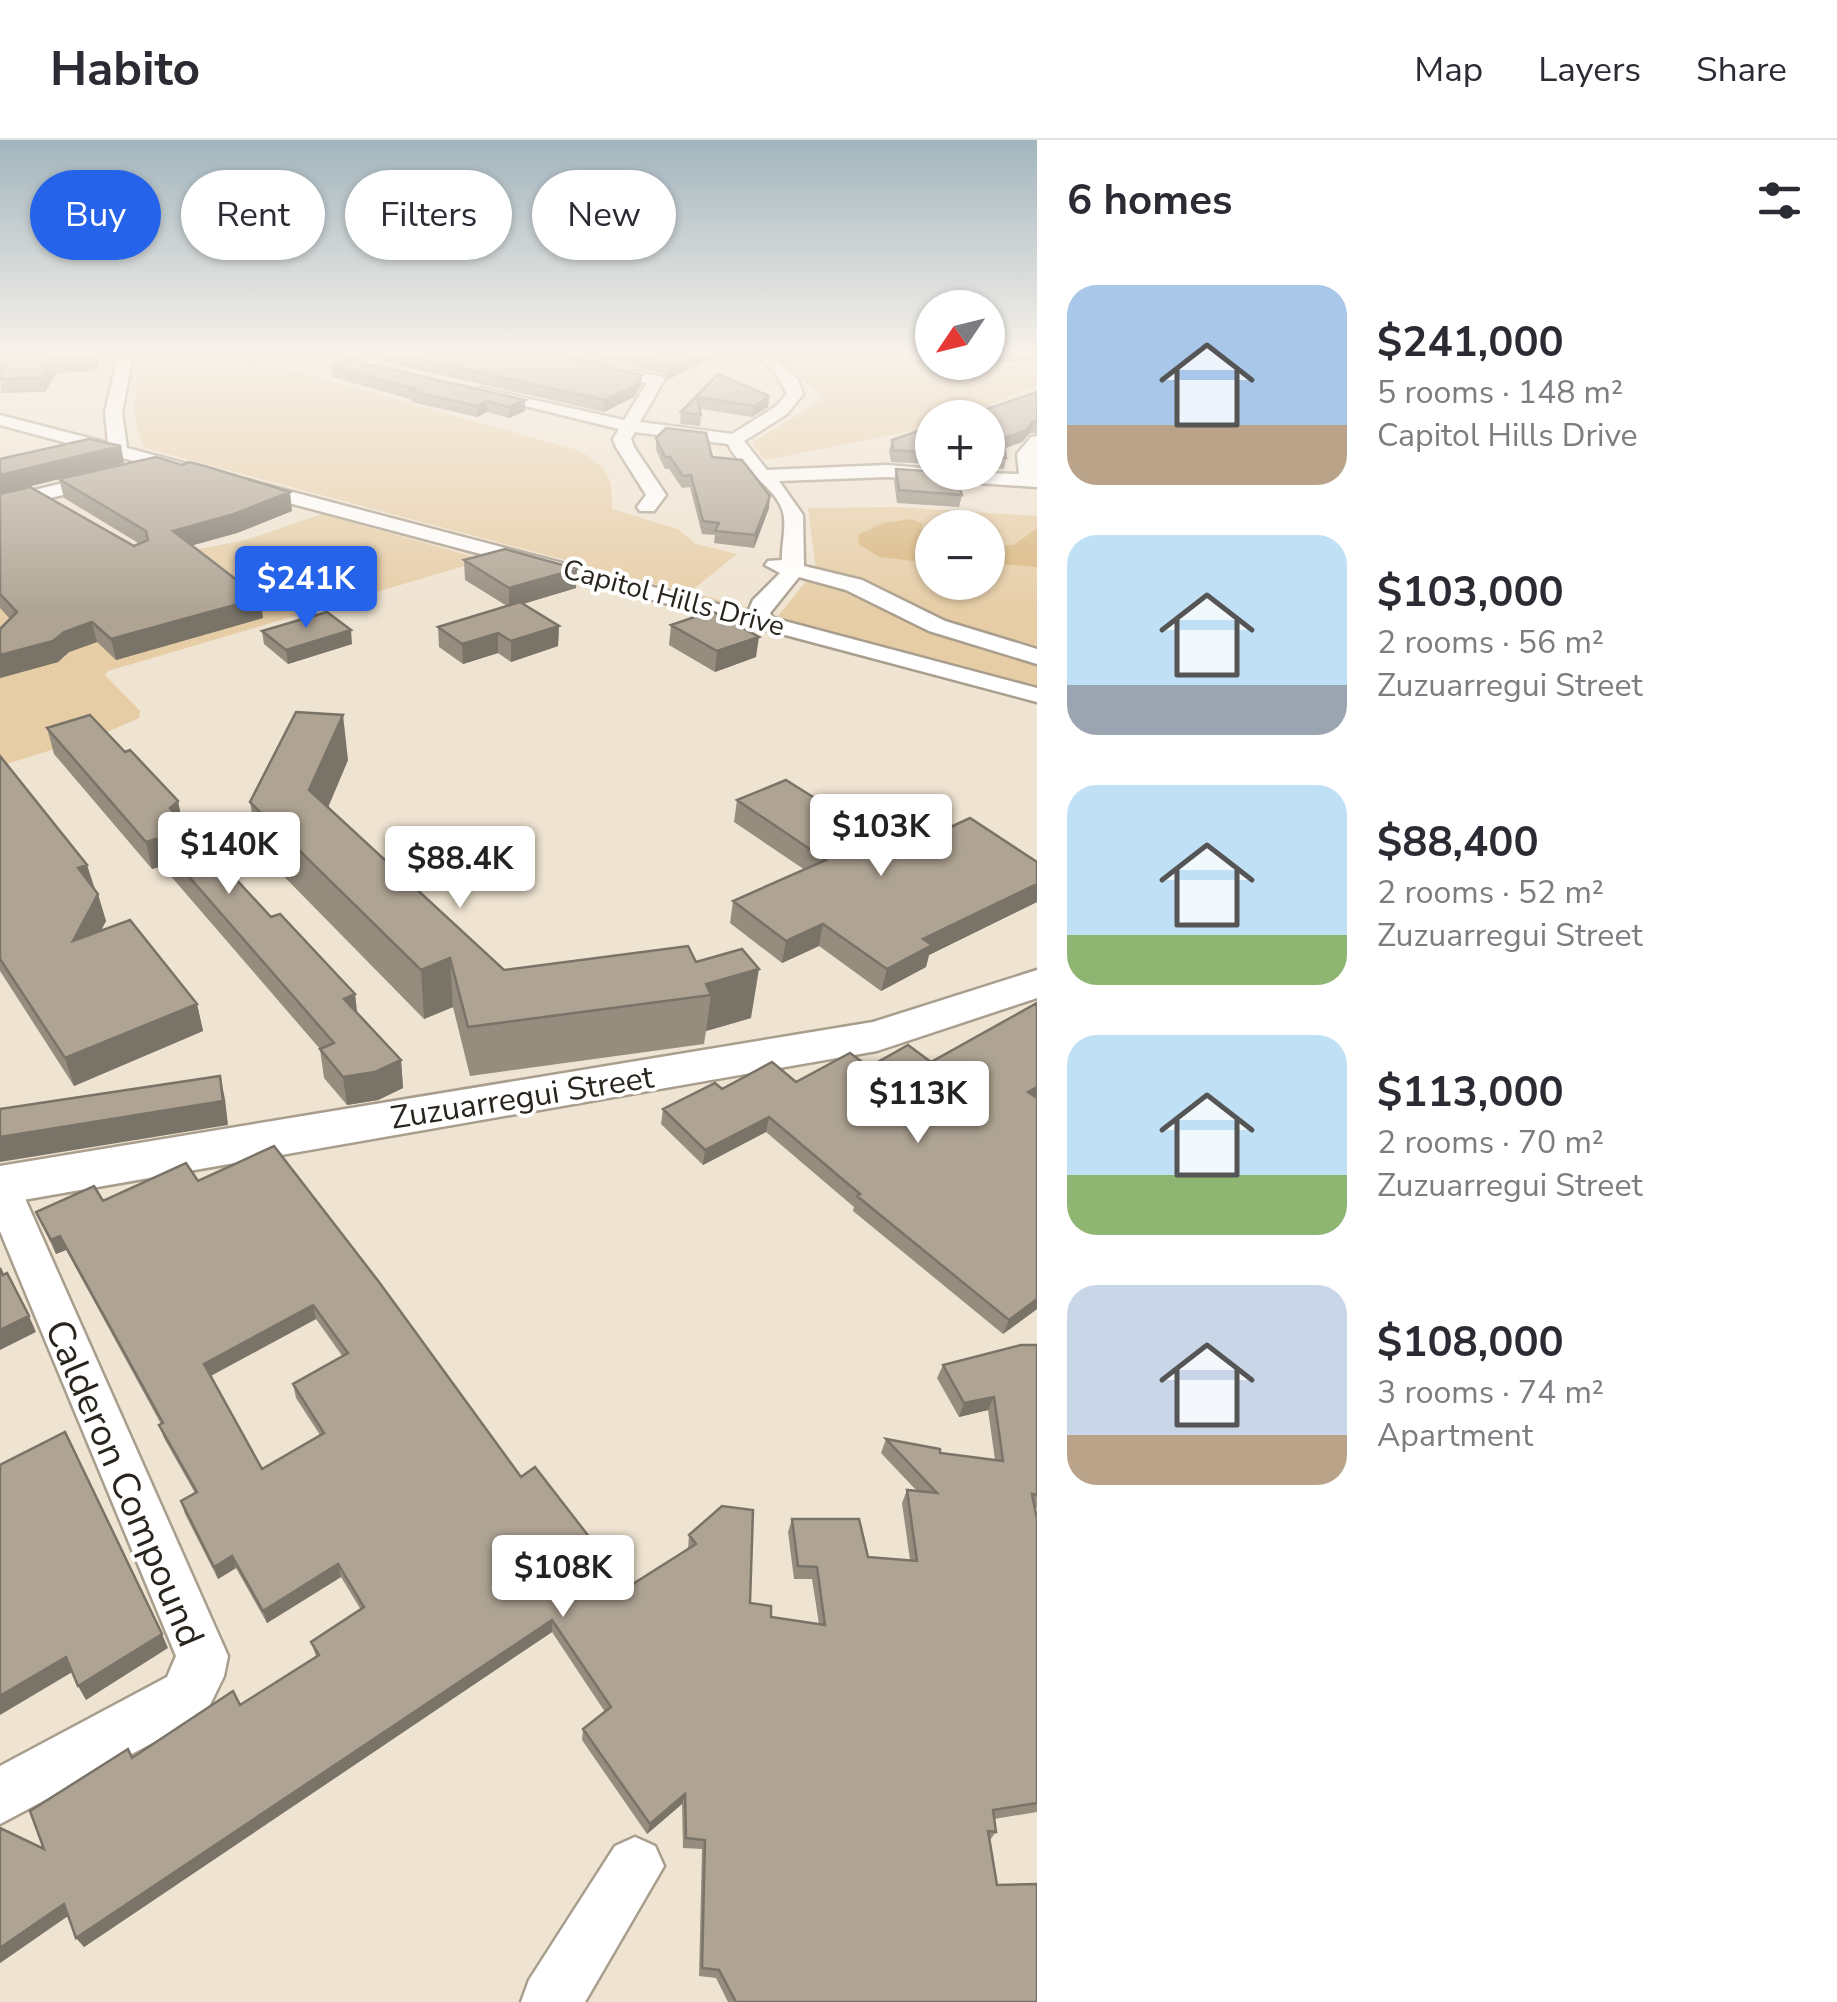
<!DOCTYPE html>
<html lang="en">
<head>
<meta charset="utf-8">
<style>
  body { margin:0; font-family:"Nunito Sans",sans-serif; background:#f2f2f3; color:#2b2b33; height:100vh; display:flex; flex-direction:column; font-size:38px; white-space:nowrap }
  * { box-sizing:border-box; margin:0 }
  p { font-size:32px; color:#7c7c81 }
  .icon { flex:none; width:55px; height:55px; fill:none; stroke:currentColor; stroke-width:2; stroke-linecap:round; stroke-linejoin:round }
  .map { position:relative; flex:1; overflow:hidden }
  .drawer { display:flex; flex-direction:column; background:#fff; width:800px }
  .drawer>* { flex:none }
  .top-card { position:absolute; left:30px; top:30px; width:855px; height:90px; display:flex; gap:20px }
  .needle { width:65px; rotate:235deg }
  .controls { position:absolute; left:915px; top:150px; display:grid; gap:20px }
  .controls a { display:grid; place-items:center; width:90px; height:90px; border-radius:50%; background:#fff; box-shadow:0 2px 8px #0004; font-size:50px }
  .price { position:absolute; translate:-50% -85px; padding:0 22px; border-radius:10px; background:#fff; color:#222; font-size:32px; line-height:65px; filter:drop-shadow(0 2px 5px #0008) }
  .price::after { content:''; position:absolute; left:50%; top:60px; width:30px; height:22px; margin-left:-15px; background:inherit; clip-path:polygon(0 0,100% 0,50% 100%) }
  .price.selected { background:#2563eb; color:#fff }
  ul { padding:0; list-style:none }
  li { display:flex; align-items:center; gap:30px; height:250px; padding:0 30px }
  li span { display:grid; place-items:center; flex:none; width:280px; height:200px; border-radius:30px; color:#555 }
  li>.icon { margin-inline-start:auto }
  span .icon { width:120px; height:120px; fill:#fffc; stroke-width:1 }
  li b { font-size:42px }
  h2 { display:flex; justify-content:space-between; align-items:center; height:120px; padding:0 30px; font-size:42px }
  .chip { padding:0 35px; border-radius:45px; background:#fff; box-shadow:0 2px 8px #0004; font-size:35px; line-height:90px }
  .chip.selected { background:#2563eb; color:#fff }
  header { display:flex; align-items:center; gap:60px; box-sizing:border-box; height:140px; padding:0 50px; background:#fff; border-bottom:2px solid #e1e1e2 }
  header strong { font-size:48px }
  nav { display:flex; gap:55px; margin-inline-start:auto; font-size:35px }
  main { display:flex; flex:1; min-height:0 }
  .map>svg:first-child { display:block }
  .green { fill:#e6cda6; fill-rule:evenodd }
  .water { fill:#d9b67e }
  .lines { fill:none; stroke-linecap:round; stroke-linejoin:round }
  .minor-casing { stroke:#a99e8d; stroke-width:5 }
  .tertiary-casing { stroke:#a99e8d; stroke-width:5 }
  .minor { fill:#fff; fill-rule:evenodd }
  .tertiary { fill:#fff; fill-rule:evenodd }
  .wall { fill:#968d7f; fill-rule:evenodd }
  .shaded-wall { fill:#7a7368 }
  .building { fill:#afa494; stroke:#7a7368; stroke-width:2.5; fill-rule:evenodd }
  .labels { text-anchor:middle; stroke-width:8; stroke-linejoin:round; paint-order:stroke }
  .far-street-label { font-size:28px; fill:#29251e; stroke:#fff }
  .street-label { font-size:32px; fill:#29251e; stroke:#fff }
  .near-street-label { font-size:38px; fill:#29251e; stroke:#fff }
</style>
</head>
<body>
<header>
<strong>Habito</strong>
<nav><a>Map</a><a>Layers</a><a>Share</a></nav>
</header>
<main>
<div class="map">
<svg width="1037" height="1862" viewBox="0 0 1037 1862">
  <rect width="100%" height="100%" fill="#efe3d1"/>
  <path class="green" d="M143,212H297L270,224L580,311C608,329 613,335 612,369L678,389L696,404L737,414L690,452L778,476L816,429L808,368L897,367L1037,376V546L145,308C128,280 136,243 143,212ZM932,388H988V442H932Z
    M772,212H847L872,222L947,232L1037,224V246L960,277L932,278V287L765,320L752,303L824,258Z
    M322,374L485,420L108,531L105,535L140,571L139,578L103,594L0,626V434L138,421L246,400Z"/>
  <path class="water" d="M911,379L923,384L920,396L932,404V423L879,417L859,404L858,395L883,383Z
    M1037,388V427L988,423V407L1014,405Z"/>
  <g class="lines">
    <defs>
      <path id="minor" d="M119,212H134L122,272L127,308L198,327V335H186L0,285V275L108,303L105,272Z
        M372,212H388L377,224L418,238L410,243L365,230L361,223Z
        M518,212H548L662,237L664,240L640,282L732,294L775,267L787,254L776,233L754,212H770L798,240L803,254L787,274L744,301L767,330L887,325L932,329V332L1019,334L1017,314L1031,297L1037,296V347L887,337L779,341L803,375L804,426L862,440L945,481L1037,509V524L929,491L846,450L799,437L770,473L773,478L1037,548V562L240,350L238,346L247,340L748,472L753,460L780,433L765,425L768,421L782,420C781,405 787,388 783,372C775,345 740,331 728,304L635,292L631,299L634,307L666,355L654,371H640L637,367L646,355L616,307L613,299L619,289L472,253L480,248L624,280L647,243Z
        M106,333L115,339L113,343L0,370V358Z
        M0,1031L13,1035L19,1045L228,1516L224,1536L205,1575L0,1684V1626L167,1537L176,1516L0,1091Z
        M635,1697L655,1706L664,1726L585,1862H521L529,1840L615,1706Z"/>
      <path id="tertiary" d="M1037,830V858L877,911L0,1064V1026L873,882Z"/>
    </defs>
    <use href="#minor" class="minor-casing"/>
    <use href="#tertiary" class="tertiary-casing"/>
    <use href="#minor" class="minor"/>
    <use href="#tertiary" class="tertiary"/>
  </g>
  <path class="wall" d="M0,212H102L97,231L56,233L45,252L1,253Z
    M309,212H367L360,219L363,223L525,260V271L509,278L487,272L477,277L411,262L410,259L332,237L331,226L353,218L309,215Z
    M384,212H546L641,245L634,257L604,272L384,222Z
    M567,212H725L667,240L663,233Z
    M854,212H915L914,216L908,214L877,220Z
    M924,212H932V222H988L1037,212V218L945,231L922,220Z
    M718,234L769,256L768,267L752,277L700,269L701,275L700,286L680,284L681,272Z
    M1037,252V293H1030L1022,302L1005,308L1006,318L1004,329L988,328V278Z
    M932,286V324L891,322L889,311L892,300Z
    M656,298L712,317L769,368L754,408L714,403L715,395L702,394L690,347L682,348L669,329H665L656,310Z
    M896,329L962,355L959,367L897,363L894,341Z
    M59,339L292,371L237,393L192,405L260,458L263,478L116,520L97,502L69,512L58,522L0,538V489L10,479L0,468V354L134,406L140,404L64,358Z
    M464,420L577,429L576,448L523,464L559,486L558,506L511,522L498,513L463,524L439,507L438,487L507,466L465,440Z
    M671,485L756,517L715,532L669,505Z
    M262,491L352,504L288,524L264,504Z
    M47,588L125,612L178,661L182,681L271,777L355,854L357,872L401,920L403,948L378,960L347,965L324,938L320,909L162,726L152,729L54,614Z
    M0,616L87,725L106,781L101,790L197,864L203,891L74,946L0,831Z
    M348,620L328,668L504,830L696,822L751,878L706,891L704,904L470,936L453,867L424,879L258,710L250,662Z
    M737,660L899,711L1037,722V762L929,815L926,827L881,851L819,806L782,823L730,783L733,761L805,730L734,682Z
    M1037,863V1169L1003,1194L853,1071L854,1067L766,992L703,1025L661,984L663,969L722,949L796,942L869,927L931,922Z
    M198,1041L521,1337L628,1447L688,1409L689,1395L750,1463L771,1477L819,1484L812,1439H794L788,1392L792,1379L868,1417L910,1420L902,1363L907,1350L917,1351L881,1313L886,1299L940,1313L995,1320L988,1270L959,1277L937,1238L943,1225L1037,1205V1368H1035L1037,1379V1672L994,1679L996,1692L990,1700L997,1745L1037,1862H728L716,1838L699,1836L702,1709L683,1708L682,1664L647,1694L582,1600L583,1589L605,1572L552,1492L84,1807L68,1776L0,1823L44,1709L133,1618L240,1565L316,1516L311,1502L361,1470L341,1437L267,1483L236,1428L218,1439L185,1374L181,1361L195,1353L164,1298L159,1285L161,1284L66,1110L56,1114L36,1072L103,1061ZM316,1179L343,1217L293,1244L296,1258L320,1295L262,1329L211,1236Z"/>
  <path class="shaded-wall" d="M95,212H102L97,231L94,217Z
    M705,212H725L667,240L668,230Z
    M878,212H909L908,214L877,220Z
    M1005,212H1037V218L945,231L947,222H988V215Z
    M53,219L56,233L45,252L41,238Z
    M642,235L641,245L634,257L604,272V260Z
    M769,256L768,267L752,277L754,266Z
    M525,260V271L509,278V267Z
    M487,261V272L477,277V266Z
    M1033,282L1030,293L1022,302L1000,310L1003,298Z
    M121,306L124,323L0,354V335Z
    M290,352L292,371L237,393L176,410L173,391Z
    M770,356L769,368L754,408L755,395Z
    M577,429L576,448L509,468V448Z
    M260,458L263,478L116,520L111,499Z
    M92,482L97,502L69,512L58,522L0,538V515Z
    M559,486L558,506L511,522V501Z
    M351,490L352,504L288,524L286,510Z
    M498,493V513L463,524L462,504Z
    M759,497L756,517L715,532L717,511Z
    M343,575L348,620L315,697L309,650Z
    M178,661L183,688L170,668Z
    M156,699L162,726L152,729L146,702Z
    M87,725L95,752L78,728Z
    M1037,744V762L929,815L926,827L881,851L887,829L923,799Z
    M98,754L106,781L81,829L73,801Z
    M823,784L819,806L782,823L786,801Z
    M450,818L453,867L424,879L421,830Z
    M759,829L751,878L706,891L711,855L706,844Z
    M355,854L358,882L344,859Z
    M197,864L203,891L74,946L65,918Z
    M401,920L403,948L378,960L347,965L343,937Z
    M220,936L225,959L228,985L0,1022V997Z
    M1037,947V958L1028,952Z
    M769,977L766,992L703,1025L705,1010Z
    M60,1096L66,1110L56,1114L51,1100Z
    M1037,1159V1169L1003,1194L1009,1180Z
    M313,1165L316,1179L208,1237L204,1224Z
    M29,1176L36,1192L0,1210V1190Z
    M994,1257L988,1270L959,1277L964,1263Z
    M232,1416L236,1428L218,1439L214,1427Z
    M338,1424L341,1437L267,1483L263,1471Z
    M552,1480V1492L84,1807L76,1798Z
    M162,1494L168,1508L86,1560L78,1546Z
    M66,1517L74,1531L0,1575V1556Z
    M685,1654L682,1664L647,1694L650,1684Z
    M64,1764L72,1773L0,1823V1808Z"/>
  <path class="building" d="M0,212H95L94,217L53,219L41,238L0,239V234L7,224H0Z
    M387,212H546L642,235L635,246L604,260Z
    M614,212H705L668,230L664,223Z
    M358,216L363,223L525,260L509,267L487,261L477,266L410,251L415,249L331,226Z
    M718,234L769,256L754,266L697,257L701,275L681,272Z
    M1037,252V282H1033L1025,291L1003,298L1006,318L988,316V278H960Z
    M932,286V313L893,310L892,300Z
    M666,288L706,293L712,317L742,320L770,356L755,395L715,391L719,383L703,381L691,335L683,336L670,317H665L656,298Z
    M89,299L121,306L0,335V319Z
    M156,317L182,325L189,322L208,327L290,352L234,374L173,391L260,458L111,499L92,482L64,492L53,501L0,515V489L17,472L0,454V354L30,347L134,406L148,400L146,391L59,339Z
    M896,329L954,333L962,355L899,350Z
    M505,409L577,429L509,448L464,420Z
    M520,462L559,486L511,501L498,493L462,504L438,487Z
    M712,471L759,497L717,511L671,485Z
    M327,472L351,490L286,510L262,491Z
    M296,572L343,575L309,650L504,830L688,806L696,822L742,809L759,829L706,844L711,855L468,887L450,818L421,830L250,662Z
    M90,575L125,612L130,610L178,661L170,668L271,777L280,774L355,854L344,859L401,920L375,932L343,937L320,909L334,903L156,699L146,702L47,588Z
    M0,616L87,725L78,728L98,754L73,801L130,780L197,864L65,918L0,819Z
    M786,640L899,711L970,678L1037,722V744L923,799L932,805L887,829L823,784L786,801L733,761L826,720L737,660Z
    M1037,863V947L1028,952L1037,958V1159L1009,1180L857,1056L860,1054L769,977L705,1010L663,969L715,943L722,949L772,922L796,942L850,913L869,927L908,905L931,922Z
    M220,936L223,961L0,997V969Z
    M274,1006L379,1142L521,1337L535,1327L628,1447L696,1404L689,1395L722,1366L753,1370L750,1463L771,1466V1477L825,1485L817,1427L798,1426L792,1379H859L868,1417L917,1421L907,1350L937,1353L886,1299L940,1309V1313L1003,1321L994,1257L964,1263L943,1225L1021,1205H1037V1355L1032,1354L1037,1379V1663L993,1670L996,1692L988,1691L997,1745L1037,1744V1862H736L719,1830L702,1828L705,1700L686,1698L685,1654L650,1684L583,1589L611,1567L552,1480L76,1798L64,1764L0,1808V1688L44,1709L30,1671L128,1609L132,1618L233,1551L240,1565L319,1515L311,1502L364,1467L338,1424L263,1471L232,1416L214,1427L181,1361L197,1352L159,1285L163,1283L60,1096L51,1100L36,1072L94,1046L103,1061L186,1023L198,1041ZM313,1165L348,1213L293,1244L324,1293L262,1329L204,1224Z
    M0,1128L3,1135L7,1133L29,1176L0,1190Z
    M65,1292L162,1494L78,1546L66,1517L0,1556V1325Z"/>
  <linearGradient id="sky" x2="0" y2="1"><stop stop-color="#a2b5be"/><stop offset="0.45" stop-color="#f8f2ea"/><stop offset="1" stop-color="#f8f2ea" stop-opacity="0"/></linearGradient>
  <rect width="1037" height="473" fill="url(#sky)"/>
  <g class="labels">
    <g class="far-street-label">
      <text transform="translate(674 457) rotate(15)" y="10">Capitol Hills Drive</text>
    </g>
    <g class="street-label">
      <text transform="translate(522 957) rotate(-9)" y="11">Zuzuarregui Street</text>
    </g>
    <g class="near-street-label">
      <text transform="translate(125 1343) rotate(67)" y="13">Calderon Compound</text>
    </g>
  </g>
</svg>
<div class="controls">
<a><svg class="needle" viewBox="-14 -14 28 28"><path d="M0-13l5 13h-10z" fill="#e53935"/><path d="M0 13l5-13h-10z" fill="#7c7c81"/></svg></a>
<a>+</a>
<a>−</a>
</div>
<b class="price selected" style="left:306px;top:491px">$241K</b>
<b class="price" style="left:881px;top:739px">$103K</b>
<b class="price" style="left:229px;top:757px">$140K</b>
<b class="price" style="left:460px;top:771px">$88.4K</b>
<b class="price" style="left:918px;top:1006px">$113K</b>
<b class="price" style="left:563px;top:1480px">$108K</b>
<div class="top-card">
<a class="chip selected">Buy</a>
<a class="chip">Rent</a>
<a class="chip">Filters</a>
<a class="chip">New</a>
</div>
</div>
<section class="drawer">
<h2>6 homes<svg class="icon" aria-label="filters" viewBox="0 0 24 24"><path d="M4 7h16M4 17h16"/><circle cx="9" cy="7" r="2"/><circle cx="15" cy="17" r="2"/></svg></h2>
<ul>
<li><span style="background:linear-gradient(#a9c7e8 70%,#b9a48a 0)"><svg class="icon" aria-label="home" viewBox="0 0 24 24"><path d="M3 11l9-7 9 7M6 9v11h12V9"/></svg></span><div><b>$241,000</b><p>5 rooms · 148 m²</p><p>Capitol Hills Drive</p></div></li>
<li><span style="background:linear-gradient(#bfe0f5 75%,#9aa5b1 0)"><svg class="icon" aria-label="home" viewBox="0 0 24 24"><path d="M3 11l9-7 9 7M6 9v11h12V9"/></svg></span><div><b>$103,000</b><p>2 rooms · 56 m²</p><p>Zuzuarregui Street</p></div></li>
<li><span style="background:linear-gradient(#bfe0f5 75%,#8fb573 0)"><svg class="icon" aria-label="home" viewBox="0 0 24 24"><path d="M3 11l9-7 9 7M6 9v11h12V9"/></svg></span><div><b>$88,400</b><p>2 rooms · 52 m²</p><p>Zuzuarregui Street</p></div></li>
<li><span style="background:linear-gradient(#bfe0f5 70%,#8fb573 0)"><svg class="icon" aria-label="home" viewBox="0 0 24 24"><path d="M3 11l9-7 9 7M6 9v11h12V9"/></svg></span><div><b>$113,000</b><p>2 rooms · 70 m²</p><p>Zuzuarregui Street</p></div></li>
<li><span style="background:linear-gradient(#c9d6e8 75%,#b9a48a 0)"><svg class="icon" aria-label="home" viewBox="0 0 24 24"><path d="M3 11l9-7 9 7M6 9v11h12V9"/></svg></span><div><b>$108,000</b><p>3 rooms · 74 m²</p><p>Apartment</p></div></li>
</ul>
</section>
</main>
</body>
</html>
